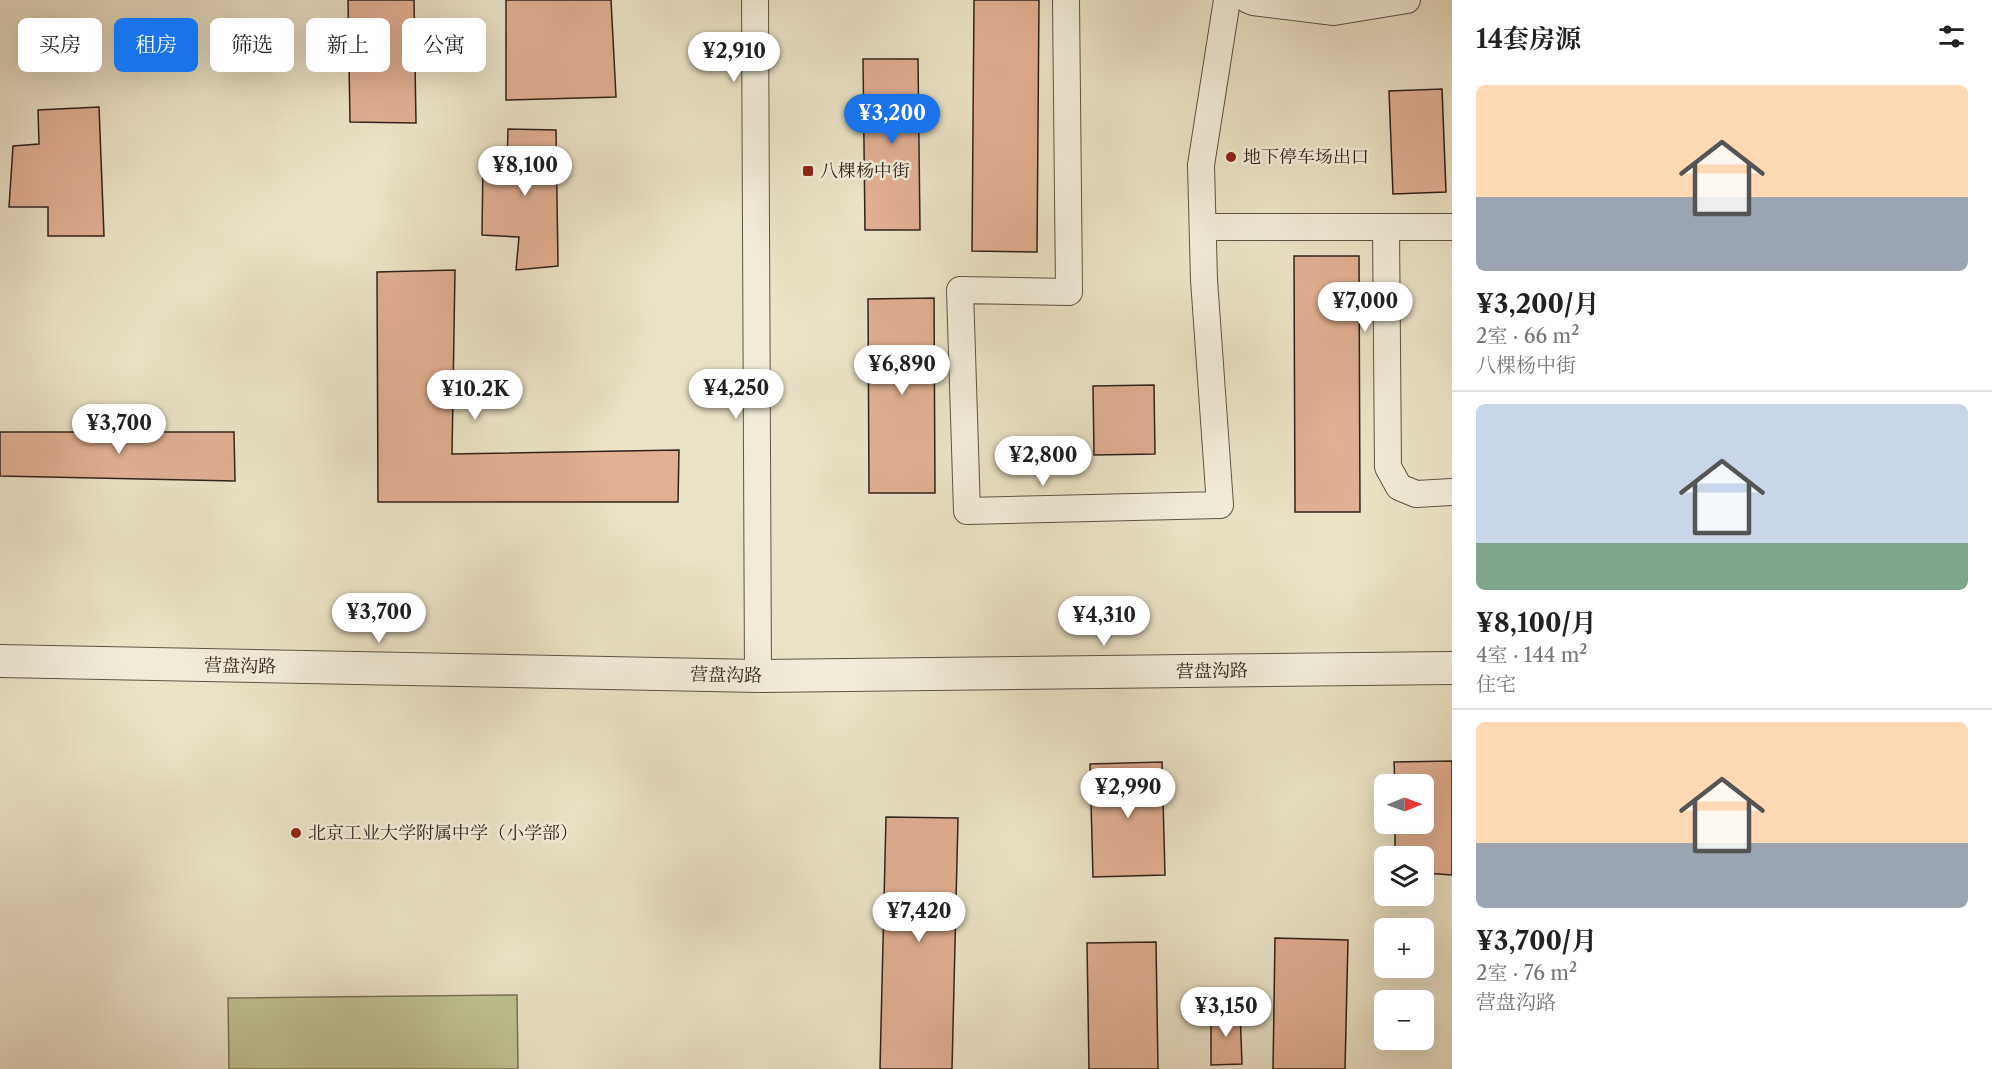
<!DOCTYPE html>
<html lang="zh">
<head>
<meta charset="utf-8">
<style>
  body { margin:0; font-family:"Libre Caslon Text","Noto Serif SC",serif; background:#f6f6f6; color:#222; height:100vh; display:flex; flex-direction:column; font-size:22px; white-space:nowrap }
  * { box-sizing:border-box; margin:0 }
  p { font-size:20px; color:#767676 }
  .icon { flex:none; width:33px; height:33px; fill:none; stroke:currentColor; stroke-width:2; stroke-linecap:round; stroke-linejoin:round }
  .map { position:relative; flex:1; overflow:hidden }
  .details { display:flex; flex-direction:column; background:#fff; width:540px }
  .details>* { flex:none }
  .hud { position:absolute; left:18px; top:18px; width:570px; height:54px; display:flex; gap:12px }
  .needle { width:39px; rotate:89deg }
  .controls { position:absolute; left:1374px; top:774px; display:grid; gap:12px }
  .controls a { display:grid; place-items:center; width:60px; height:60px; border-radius:9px; background:#fff; box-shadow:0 6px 24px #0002; font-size:30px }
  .price { position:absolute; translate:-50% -51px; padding:0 14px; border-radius:21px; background:#fff; color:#222; font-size:20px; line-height:39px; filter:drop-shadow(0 2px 3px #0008) }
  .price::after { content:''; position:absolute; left:50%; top:36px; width:18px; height:14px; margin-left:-9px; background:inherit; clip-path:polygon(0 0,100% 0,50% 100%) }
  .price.on { background:#1a73e8; color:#fff }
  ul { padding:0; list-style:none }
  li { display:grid; align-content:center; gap:12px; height:318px; padding:0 24px }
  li+li { border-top:2px solid #e0e0e0 }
  li span { display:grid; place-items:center; height:186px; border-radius:9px; color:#555 }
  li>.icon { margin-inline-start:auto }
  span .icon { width:108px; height:108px; fill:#fffc; stroke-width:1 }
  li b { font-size:26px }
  h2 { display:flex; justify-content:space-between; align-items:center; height:72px; padding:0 24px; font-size:26px }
  .pill { padding:0 21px; border-radius:9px; background:#fff; box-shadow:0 6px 24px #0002; font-size:21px; line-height:54px }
  .pill.on { background:#1a73e8; color:#fff }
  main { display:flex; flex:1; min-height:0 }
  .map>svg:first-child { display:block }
  .green { fill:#bfc190; stroke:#777256; stroke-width:1.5 }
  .building { fill:#e1af92; stroke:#2f231c; stroke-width:1.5 }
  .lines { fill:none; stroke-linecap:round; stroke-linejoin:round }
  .minor-casing { stroke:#5e5346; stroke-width:28 }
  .tertiary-casing { stroke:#5e5346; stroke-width:34 }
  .minor { stroke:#f1ecda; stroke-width:26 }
  .tertiary { stroke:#f1ecda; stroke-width:32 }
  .poi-dot { fill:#8f2418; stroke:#f1ecda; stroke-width:2 }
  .labels { text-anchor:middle; stroke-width:5; stroke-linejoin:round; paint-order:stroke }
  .poi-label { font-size:18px; fill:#2f231c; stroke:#f1ecda; text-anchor:start }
  .street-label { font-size:18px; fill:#2f231c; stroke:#f1ecda }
</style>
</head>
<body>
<main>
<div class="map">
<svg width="1452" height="1069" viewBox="0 0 1452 1069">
  <rect width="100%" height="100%" fill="#eae2c6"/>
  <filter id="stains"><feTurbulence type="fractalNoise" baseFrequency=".00333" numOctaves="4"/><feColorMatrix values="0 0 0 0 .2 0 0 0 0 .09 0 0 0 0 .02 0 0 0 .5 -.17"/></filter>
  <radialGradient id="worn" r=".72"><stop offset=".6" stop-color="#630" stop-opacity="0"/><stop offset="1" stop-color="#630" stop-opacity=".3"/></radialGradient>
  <path class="green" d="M517,995L518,1069H229L228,998Z"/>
  <path class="building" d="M348,0H414L416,123L350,122Z
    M506,0H611L616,97L506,100Z
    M974,0H1039L1037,252L972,251Z
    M863,59H918L920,230H865Z
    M1442,89L1446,192L1393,194L1389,91Z
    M99,107L104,236H48V207H9L13,146L39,144L38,110Z
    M508,129L556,130L558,266L516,270L519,237L482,235L483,164L507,165Z
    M1294,256H1359L1360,512H1295Z
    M455,270L452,454L679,450L678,502H378L377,272Z
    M934,298L935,493H869L868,299Z
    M1154,385L1155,454L1094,455L1093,386Z
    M0,432H234L235,481L0,476Z
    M1452,761V875L1424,873V856H1395V824H1424V784H1395L1394,762Z
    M1162,762L1165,875L1093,877L1090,764Z
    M886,817L958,818L952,1069H880Z
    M1275,938L1348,940L1345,1069H1273Z
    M1156,942L1158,1069H1089L1087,943Z
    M1211,1010H1240L1242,1064L1211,1065Z"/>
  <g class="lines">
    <defs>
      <path id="minor" d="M755,0L758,676
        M1066,0L1069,292L960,290L967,511L1220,505L1204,280L1201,165L1227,0
        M1248,0L1253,2L1334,12L1407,0
        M1203,227H1386L1388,467L1399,487L1416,494L1452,492
        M1386,227H1452"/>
      <path id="tertiary" d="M0,661L758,676L1452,668"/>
    </defs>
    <use href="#minor" class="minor-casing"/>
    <use href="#tertiary" class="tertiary-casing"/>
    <use href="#minor" class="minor"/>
    <use href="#tertiary" class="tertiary"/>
  </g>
  <g class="poi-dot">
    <circle cx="1231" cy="157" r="6"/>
    <rect x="802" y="165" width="12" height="12" rx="3"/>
    <circle cx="296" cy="833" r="6"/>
  </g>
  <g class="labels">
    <g class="poi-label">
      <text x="1243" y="163">地下停车场出口</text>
      <text x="820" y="177">八棵杨中街</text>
      <text x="308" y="839">北京工业大学附属中学（小学部）</text>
    </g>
    <g class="street-label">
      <text transform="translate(240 666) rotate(1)" y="6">营盘沟路</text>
      <text transform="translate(1212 671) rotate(-1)" y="6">营盘沟路</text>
      <text transform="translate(726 675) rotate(1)" y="6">营盘沟路</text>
    </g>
  </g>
  <rect width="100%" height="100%" filter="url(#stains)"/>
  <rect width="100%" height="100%" fill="url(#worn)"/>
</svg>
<div class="controls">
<a><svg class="needle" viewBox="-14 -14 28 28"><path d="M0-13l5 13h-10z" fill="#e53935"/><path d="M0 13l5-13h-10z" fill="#767676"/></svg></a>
<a><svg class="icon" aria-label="layers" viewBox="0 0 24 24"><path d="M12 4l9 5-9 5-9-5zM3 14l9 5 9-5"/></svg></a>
<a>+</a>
<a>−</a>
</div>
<b class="price" style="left:734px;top:83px">¥2,910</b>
<b class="price on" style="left:892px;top:145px">¥3,200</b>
<b class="price" style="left:525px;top:197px">¥8,100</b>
<b class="price" style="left:1365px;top:333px">¥7,000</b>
<b class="price" style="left:902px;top:396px">¥6,890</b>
<b class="price" style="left:736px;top:420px">¥4,250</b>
<b class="price" style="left:475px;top:421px">¥10.2K</b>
<b class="price" style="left:119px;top:455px">¥3,700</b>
<b class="price" style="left:1043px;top:487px">¥2,800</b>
<b class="price" style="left:379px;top:644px">¥3,700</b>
<b class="price" style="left:1104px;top:647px">¥4,310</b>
<b class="price" style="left:1128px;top:819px">¥2,990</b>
<b class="price" style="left:919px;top:943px">¥7,420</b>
<b class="price" style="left:1226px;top:1038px">¥3,150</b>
<div class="hud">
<a class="pill">买房</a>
<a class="pill on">租房</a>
<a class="pill">筛选</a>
<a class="pill">新上</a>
<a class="pill">公寓</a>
</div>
</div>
<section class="details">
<h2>14套房源<svg class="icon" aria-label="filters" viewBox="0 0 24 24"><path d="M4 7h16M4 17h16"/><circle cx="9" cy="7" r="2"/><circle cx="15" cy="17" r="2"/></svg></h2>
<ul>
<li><span style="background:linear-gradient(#ffd9b3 60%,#9aa5b1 0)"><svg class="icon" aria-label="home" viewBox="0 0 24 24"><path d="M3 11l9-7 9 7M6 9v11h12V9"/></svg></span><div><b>¥3,200/月</b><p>2室 · 66 m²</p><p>八棵杨中街</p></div></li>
<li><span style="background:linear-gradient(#c9d6e8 75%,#7fa58c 0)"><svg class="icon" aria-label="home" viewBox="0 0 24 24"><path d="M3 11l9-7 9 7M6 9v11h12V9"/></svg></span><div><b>¥8,100/月</b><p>4室 · 144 m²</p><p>住宅</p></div></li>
<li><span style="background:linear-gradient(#ffd9b3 65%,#9aa5b1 0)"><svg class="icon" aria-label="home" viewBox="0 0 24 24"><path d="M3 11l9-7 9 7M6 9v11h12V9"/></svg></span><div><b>¥3,700/月</b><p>2室 · 76 m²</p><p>营盘沟路</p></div></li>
</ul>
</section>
</main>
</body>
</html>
